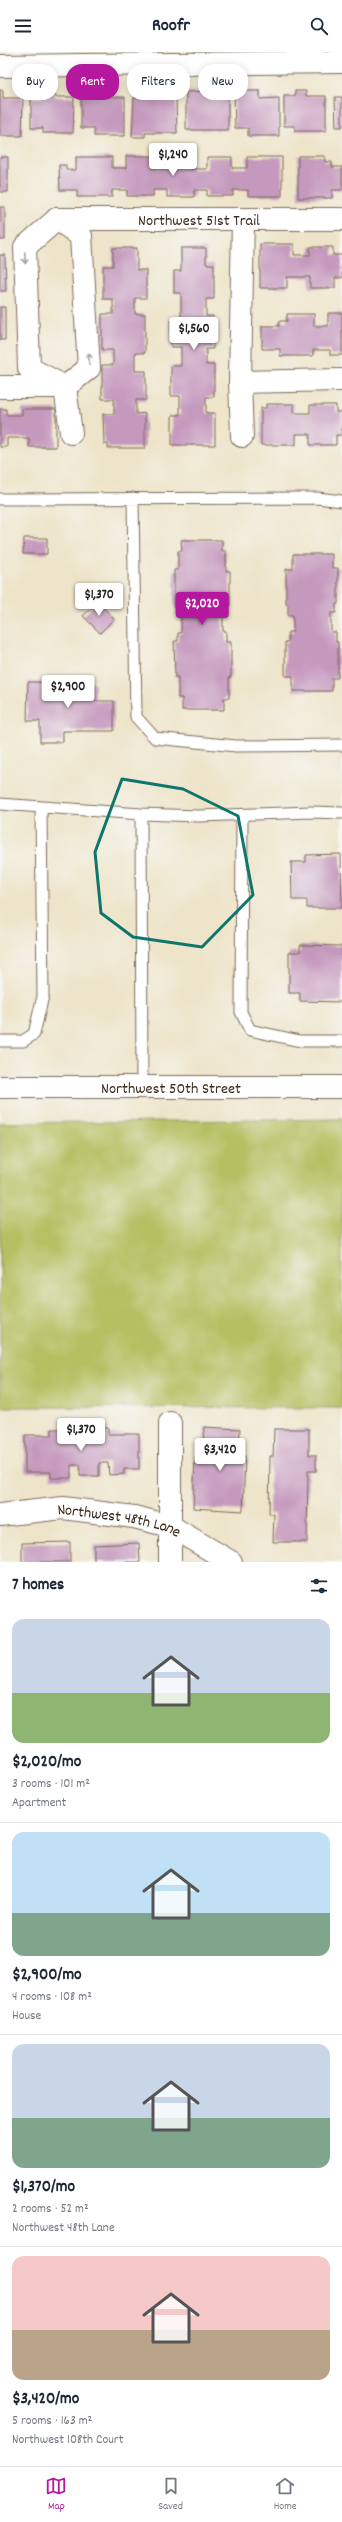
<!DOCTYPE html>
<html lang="en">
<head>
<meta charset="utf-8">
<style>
  body { margin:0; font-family:Dekko,sans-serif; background:#f6f6f7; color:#1f2937; height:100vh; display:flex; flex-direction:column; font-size:15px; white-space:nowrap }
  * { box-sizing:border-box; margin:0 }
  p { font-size:13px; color:#747a83 }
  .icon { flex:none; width:22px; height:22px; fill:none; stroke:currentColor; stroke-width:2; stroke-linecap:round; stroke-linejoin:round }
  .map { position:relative; height:1510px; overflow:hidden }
  .panel { display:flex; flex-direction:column; background:#fff; flex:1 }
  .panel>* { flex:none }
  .guide { position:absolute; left:12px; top:12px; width:318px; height:36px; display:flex; gap:8px }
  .price { position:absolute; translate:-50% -34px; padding:0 9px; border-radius:4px; background:#fff; color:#222; font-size:13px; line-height:26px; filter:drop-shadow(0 1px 2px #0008) }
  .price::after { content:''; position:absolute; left:50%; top:24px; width:12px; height:9px; margin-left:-6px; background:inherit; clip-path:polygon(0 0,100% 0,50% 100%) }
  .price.on { background:#b5179e; color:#fff }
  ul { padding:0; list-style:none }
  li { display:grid; align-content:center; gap:8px; height:212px; padding:0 12px }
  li+li { border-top:1px solid #e0e1e3 }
  li span { display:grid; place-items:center; height:124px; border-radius:12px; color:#555 }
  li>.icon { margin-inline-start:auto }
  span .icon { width:72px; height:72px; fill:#fffc; stroke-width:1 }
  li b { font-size:17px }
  h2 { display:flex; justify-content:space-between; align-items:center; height:48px; padding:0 12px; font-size:17px }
  .pill { padding:0 14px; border-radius:16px; background:#fff; box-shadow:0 2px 10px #0003; font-size:14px; line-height:36px }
  .pill.on { background:#b5179e; color:#fff }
  header { display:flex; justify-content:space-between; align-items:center; height:52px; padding:0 12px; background:#fff; font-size:18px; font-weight:700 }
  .dock { display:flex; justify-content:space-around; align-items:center; height:56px; border-top:1px solid #e0e1e3; background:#fff; font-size:11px; color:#747a83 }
  .dock a { display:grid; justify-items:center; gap:2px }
  .dock .on { color:#b5179e }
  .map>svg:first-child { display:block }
  .grass { fill:#b5c062; stroke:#787540 }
  .building { fill:#c599be }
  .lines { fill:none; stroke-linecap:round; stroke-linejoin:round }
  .service-casing { stroke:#7a6b5a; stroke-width:13 }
  .minor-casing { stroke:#7a6b5a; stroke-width:24 }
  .tertiary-casing { stroke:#7a6b5a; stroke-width:24 }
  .service { stroke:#fff; stroke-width:11 }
  .minor { stroke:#fff; stroke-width:22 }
  .tertiary { stroke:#fff; stroke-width:22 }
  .oneway { stroke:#a79f9a }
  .marked { fill:none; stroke:#0f766e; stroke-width:3; stroke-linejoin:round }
  .labels { text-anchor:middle; stroke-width:4; stroke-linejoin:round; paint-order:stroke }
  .street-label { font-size:16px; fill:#3b2a1e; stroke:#f6f6f2 }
</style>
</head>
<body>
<header><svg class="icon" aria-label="menu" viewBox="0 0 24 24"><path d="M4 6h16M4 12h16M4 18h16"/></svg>Roofr<svg class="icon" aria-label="search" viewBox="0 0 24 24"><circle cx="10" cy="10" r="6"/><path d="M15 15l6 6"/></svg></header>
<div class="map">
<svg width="342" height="1510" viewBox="0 0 342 1510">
  <rect width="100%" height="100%" fill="#f6f6f2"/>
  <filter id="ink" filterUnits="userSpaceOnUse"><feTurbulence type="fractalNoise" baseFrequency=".025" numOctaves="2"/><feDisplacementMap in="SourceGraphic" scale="8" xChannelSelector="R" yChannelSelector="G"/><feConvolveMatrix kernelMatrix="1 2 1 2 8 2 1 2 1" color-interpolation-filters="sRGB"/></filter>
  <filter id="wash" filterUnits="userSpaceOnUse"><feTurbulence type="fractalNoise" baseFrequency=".012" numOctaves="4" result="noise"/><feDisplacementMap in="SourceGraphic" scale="16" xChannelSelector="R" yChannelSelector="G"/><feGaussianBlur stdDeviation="0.9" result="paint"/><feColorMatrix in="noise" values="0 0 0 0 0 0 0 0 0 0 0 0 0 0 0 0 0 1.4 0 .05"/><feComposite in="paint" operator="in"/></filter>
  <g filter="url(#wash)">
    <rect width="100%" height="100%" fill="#eee4c9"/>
    <path class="grass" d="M342,1067V1356L0,1355V1071Z"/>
    <g id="blocks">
      <path class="building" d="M0,38H3V46H23L22,84H0Z
        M81,39H106V45H125V84H94V76H81Z
        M207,39V45H228V78H186V40Z
        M234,39H260V47L279,46V84H248V76H235Z
        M295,39H306V44H326V79H295V74H284V44H295Z
        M43,41H55V45H74L73,81H43V76H31V46H43Z
        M145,41H157V45H176L177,81H145V85H132L134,46H145Z
        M335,45H342V75H336Z
        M126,104H152V117H165V104H191V117H207V105H232V116H247V105H282V144H248V138H233V144H207V138H194V145H167V138H153V144H127V138H112V145H77V138H60L59,113H66V118H76V105H112V116H126Z
        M298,104H325V110H332V115H342V138H332V146H298Z
        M0,105H8V140H0Z
        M0,155H5V188H0Z
        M260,192H294V203H310V195H333V203H342V226H335V236H310V225H287V236H260Z
        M113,196H137V218H146V246H135V262H145V301H135V319H146V348H136V362L145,361V396H108V392H104L103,362H114V347H102V313H113V298H102V262H113V247H103V214H113Z
        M181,196H206V212H214V247H206V264H213V297H206V313H214V345H206V361H215V393H172V363H180V344H171V314H181V295H171V269H181V241H174V219H181Z
        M0,203H5L6,239H0Z
        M0,255H5V288H0Z
        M328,261H342V303H330V298H313V304H280V297H262V274H279V269H287V262H314V274H328Z
        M266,352H294V361H310V353H336V360H342V383H336V393H310V382H296V393H261V356H266Z
        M0,357H6V363H22V357H56V395H29V386H7V395H0Z
        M24,486H47V502H23Z
        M181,488H222V499H226V519H230V554H223V579H226V590H231V625H229V646H224V658H182V646H178V625H175L174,589H178V581H181V562H177V555H174V518H178V499H182Z
        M293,502H332V516H338V552H336V561H331V580H336V590H338V626H332V639H293V624H285V590H288V580H293V563H288V552H286V517H293Z
        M98,550L114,567L100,581L83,564Z
        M28,630L95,631V649H114V679H63V690H40V669H27Z
        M341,802L342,856H307V848H292L291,810H306V803Z
        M300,893L342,894V950L300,949V941H289V900H300Z
        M204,1375L240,1377L239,1404H245L243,1459L193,1456L195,1405H203Z
        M108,1376V1382H139V1417H124V1422L109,1423L108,1411H99V1424H80V1413H71V1426H51V1420H25V1383H52V1377Z
        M274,1377H309V1403H316V1419H308L307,1490H273L274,1462H269L270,1404H273Z
        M70,1490V1510H22V1491Z
        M139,1491L140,1510H94V1493Z"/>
    </g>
  </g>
  <g filter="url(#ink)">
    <use href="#blocks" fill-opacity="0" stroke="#7a6b5a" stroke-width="1"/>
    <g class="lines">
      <defs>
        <path id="service" d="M133,446L136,665L155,686L236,694L342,693
          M0,447L318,446L342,449
          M0,752L141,762
          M242,763L241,960L250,978L300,989H342
          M0,989H23L34,982L43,944L41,755
          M142,1035L141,762L199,764L312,760L342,761"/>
        <g id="minor">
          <path d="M0,14L342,10"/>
          <path id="s1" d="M57,167H342"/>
          <path d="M57,167L25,195L29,316L65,335"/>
          <path d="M57,167L81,184L89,316L65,335"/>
          <path d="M240,330L342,328"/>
          <path d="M0,335H62"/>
          <path d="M65,335L71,381"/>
          <path d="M242,384L240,330L243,167"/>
          <path d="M170,1371V1510"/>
          <path id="s2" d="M0,1463L63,1456L134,1465L170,1474L231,1510"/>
        </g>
        <g id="tertiary">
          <path id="s3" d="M0,1035H342"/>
        </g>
      </defs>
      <use href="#service" class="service-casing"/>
      <use href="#minor" class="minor-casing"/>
      <use href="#tertiary" class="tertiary-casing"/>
      <use href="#service" class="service"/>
      <use href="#minor" class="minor"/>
      <use href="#tertiary" class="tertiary"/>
    </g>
    <defs><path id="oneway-shaft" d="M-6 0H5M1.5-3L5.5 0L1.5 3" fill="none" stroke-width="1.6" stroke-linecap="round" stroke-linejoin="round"/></defs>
    <g class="oneway">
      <use href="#oneway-shaft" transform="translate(25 206) rotate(88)"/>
      <use href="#oneway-shaft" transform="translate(89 307) rotate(-93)"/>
    </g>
  </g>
  <path class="marked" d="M122,727L183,737L238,764L253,843L202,895L133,885L101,861L95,800Z"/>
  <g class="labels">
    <g class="street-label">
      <text dy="6" stroke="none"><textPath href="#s1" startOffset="142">Northwest 51st Trail</textPath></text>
      <text dy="6" stroke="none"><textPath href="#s3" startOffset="171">Northwest 50th Street</textPath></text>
      <text dy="6" stroke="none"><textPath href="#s2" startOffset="121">Northwest 48th Lane</textPath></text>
    </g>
  </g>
</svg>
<b class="price" style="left:173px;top:125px">$1,240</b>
<b class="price" style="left:194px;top:299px">$1,560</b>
<b class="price" style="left:99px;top:565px">$1,370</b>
<b class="price on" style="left:202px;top:574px">$2,020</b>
<b class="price" style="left:68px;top:657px">$2,900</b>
<b class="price" style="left:81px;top:1400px">$1,370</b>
<b class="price" style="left:220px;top:1420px">$3,420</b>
<div class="guide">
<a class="pill">Buy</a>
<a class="pill on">Rent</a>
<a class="pill">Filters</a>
<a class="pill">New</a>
</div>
</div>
<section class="panel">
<h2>7 homes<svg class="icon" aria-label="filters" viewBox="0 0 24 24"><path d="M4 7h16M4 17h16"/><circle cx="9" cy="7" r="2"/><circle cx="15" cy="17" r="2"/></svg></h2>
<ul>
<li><span style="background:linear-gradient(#c9d6e8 60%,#8fb573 0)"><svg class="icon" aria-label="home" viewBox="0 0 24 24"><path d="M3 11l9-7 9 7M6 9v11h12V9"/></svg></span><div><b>$2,020/mo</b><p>3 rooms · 101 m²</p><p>Apartment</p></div></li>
<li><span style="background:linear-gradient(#bfe0f5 65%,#7fa58c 0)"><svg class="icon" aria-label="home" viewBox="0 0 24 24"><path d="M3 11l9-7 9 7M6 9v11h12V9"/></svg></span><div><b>$2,900/mo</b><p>4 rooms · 108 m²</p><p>House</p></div></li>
<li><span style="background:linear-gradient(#c9d6e8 60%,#7fa58c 0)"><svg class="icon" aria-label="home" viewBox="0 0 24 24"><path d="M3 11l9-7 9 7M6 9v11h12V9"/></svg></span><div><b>$1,370/mo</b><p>2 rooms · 52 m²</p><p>Northwest 48th Lane</p></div></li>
<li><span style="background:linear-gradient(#f6c9c9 60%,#b9a48a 0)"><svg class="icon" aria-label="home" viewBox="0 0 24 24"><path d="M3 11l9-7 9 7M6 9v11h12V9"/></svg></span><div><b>$3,420/mo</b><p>5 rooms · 163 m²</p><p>Northwest 108th Court</p></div></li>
</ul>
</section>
<nav class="dock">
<a class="on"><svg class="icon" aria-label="map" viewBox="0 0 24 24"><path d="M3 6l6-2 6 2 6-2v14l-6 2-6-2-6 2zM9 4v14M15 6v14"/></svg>Map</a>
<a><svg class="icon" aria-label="saved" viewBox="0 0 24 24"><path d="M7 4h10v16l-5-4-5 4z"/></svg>Saved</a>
<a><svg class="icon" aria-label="home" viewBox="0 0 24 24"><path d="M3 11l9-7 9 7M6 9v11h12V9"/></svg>Home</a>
</nav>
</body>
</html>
